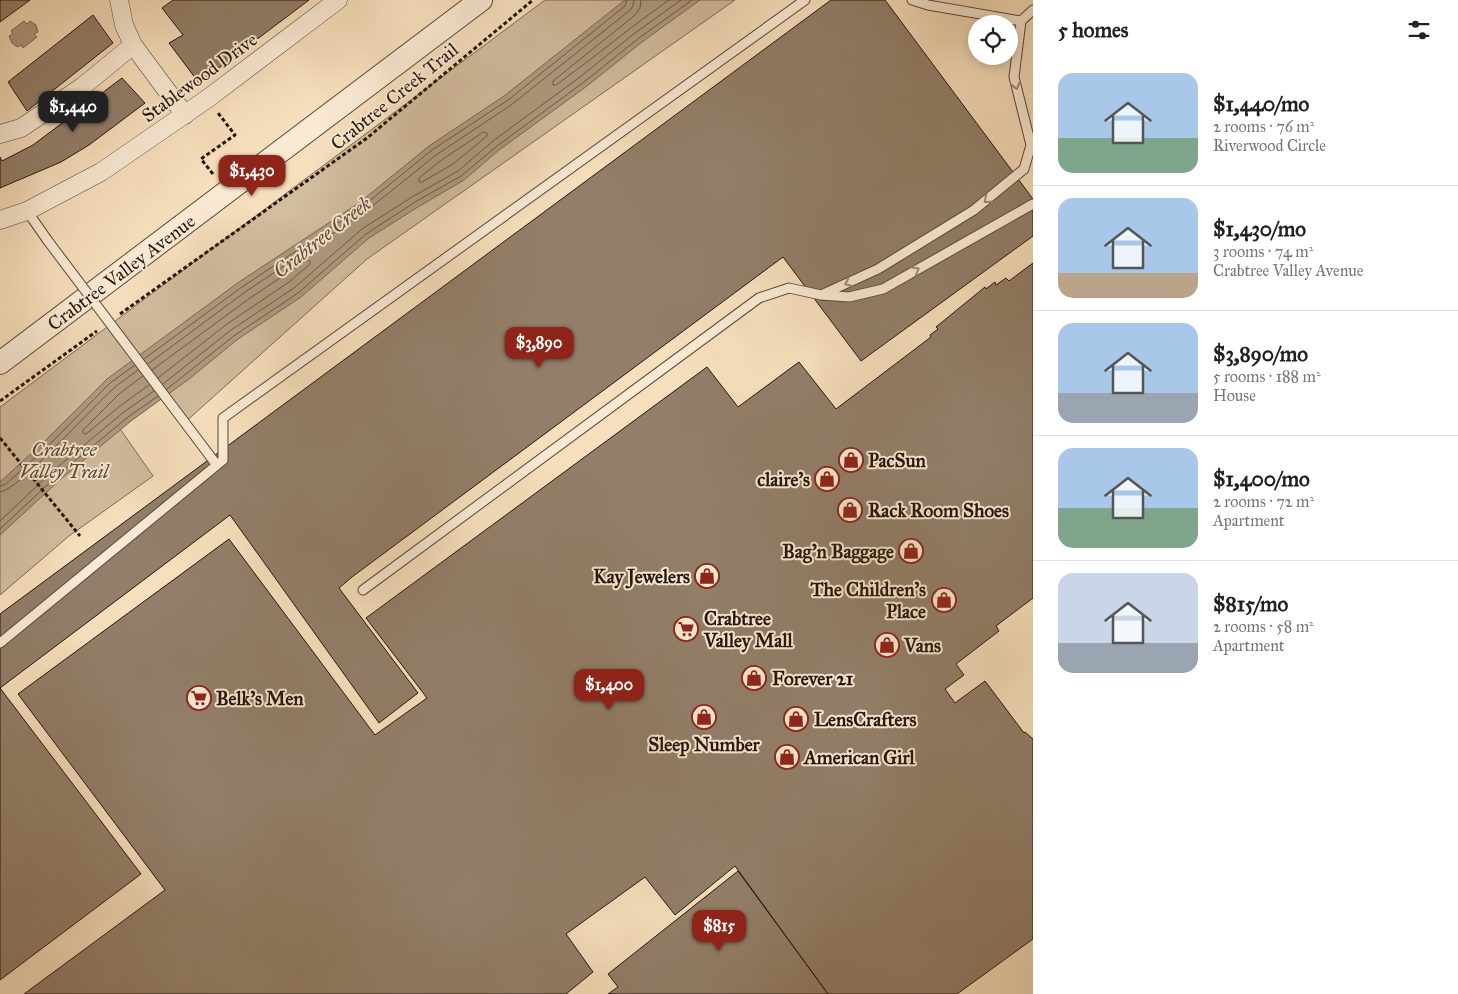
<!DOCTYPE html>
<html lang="en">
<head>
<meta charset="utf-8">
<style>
  body { margin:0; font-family:"IM FELL Great Primer",serif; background:#f6f6f6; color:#202124; height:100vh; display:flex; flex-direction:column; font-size:19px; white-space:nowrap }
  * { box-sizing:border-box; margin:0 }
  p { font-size:16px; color:#757577 }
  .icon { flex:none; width:28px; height:28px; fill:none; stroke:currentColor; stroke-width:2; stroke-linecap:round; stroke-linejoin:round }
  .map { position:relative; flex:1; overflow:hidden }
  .details { display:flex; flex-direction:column; background:#fff; width:425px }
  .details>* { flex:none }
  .tools { position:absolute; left:968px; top:15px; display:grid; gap:10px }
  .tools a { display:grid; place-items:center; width:50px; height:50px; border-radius:50%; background:#fff; box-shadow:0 2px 8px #0003; font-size:25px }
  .price { position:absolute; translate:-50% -42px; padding:0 11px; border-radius:10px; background:#8f2418; color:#fff; font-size:16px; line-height:32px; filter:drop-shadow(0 1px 2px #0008) }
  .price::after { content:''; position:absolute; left:50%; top:30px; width:15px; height:11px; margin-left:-8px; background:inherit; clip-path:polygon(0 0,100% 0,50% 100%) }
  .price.selected { background:#222; color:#fff }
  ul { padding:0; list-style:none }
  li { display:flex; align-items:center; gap:15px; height:125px; padding:0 25px }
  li+li { border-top:1px solid #e0e0e0 }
  li span { display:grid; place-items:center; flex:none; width:140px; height:100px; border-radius:15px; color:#555 }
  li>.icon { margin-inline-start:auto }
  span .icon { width:60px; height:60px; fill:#fffc; stroke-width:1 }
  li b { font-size:21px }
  h2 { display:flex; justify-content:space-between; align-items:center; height:60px; padding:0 25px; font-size:21px }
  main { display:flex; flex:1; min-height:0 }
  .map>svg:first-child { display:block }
  .green { fill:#d3bd9f; stroke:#7c6956 }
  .water { fill:#b09a81; stroke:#786553 }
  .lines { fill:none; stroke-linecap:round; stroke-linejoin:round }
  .shore { stroke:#6a5847; stroke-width:1 }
  .building { fill:#927e69; stroke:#25150d }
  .service-casing { stroke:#5a4839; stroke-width:11 }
  .minor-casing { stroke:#5a4839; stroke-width:19 }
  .tertiary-casing { stroke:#5a4839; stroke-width:24 }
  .path { stroke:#25150d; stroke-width:3; stroke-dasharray:4 2.5; stroke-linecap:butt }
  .service { stroke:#faead4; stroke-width:9 }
  .minor { stroke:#faead4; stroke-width:18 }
  .tertiary { stroke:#faead4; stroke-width:22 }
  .service-bridge-casing { stroke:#5a4839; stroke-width:11; stroke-linecap:butt }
  .service-bridge { stroke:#faead4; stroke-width:9 }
  .oneway { stroke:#9a8a7a }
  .labels { text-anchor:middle; stroke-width:4; stroke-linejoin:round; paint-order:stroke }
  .street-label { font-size:19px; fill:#25150d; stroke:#faead4 }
  .park-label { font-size:19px; font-style:italic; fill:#594739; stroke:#faead4 }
  .poi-label { font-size:19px; font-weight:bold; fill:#25150d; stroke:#faead4; text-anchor:start }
  .water-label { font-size:20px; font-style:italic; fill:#5d4a3b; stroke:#faead4 }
</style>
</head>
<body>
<main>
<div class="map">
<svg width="1033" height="994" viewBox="0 0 1033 994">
  <rect width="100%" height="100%" fill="#f7dfbd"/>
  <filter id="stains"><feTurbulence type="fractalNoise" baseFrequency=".004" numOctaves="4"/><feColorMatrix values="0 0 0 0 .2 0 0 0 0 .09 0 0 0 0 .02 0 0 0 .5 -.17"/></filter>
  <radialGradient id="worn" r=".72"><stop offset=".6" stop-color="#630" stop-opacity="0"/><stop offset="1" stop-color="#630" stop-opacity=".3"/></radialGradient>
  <path class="green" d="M545,0H735L367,259L183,424L158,389L118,426L153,476L69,536L0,595V407Z"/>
  <path class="water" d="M625,0H700L642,42L587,86L499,150L464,180L418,207L369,238L301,297L238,339L189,379L131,421L62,478L0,535V482L46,440L107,379L239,282L359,203L429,146L504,96Z
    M24,21L27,24L30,21L36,25L38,32L34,34L37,37L23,48L21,45L17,47L12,43L9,36L13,34L11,31Z"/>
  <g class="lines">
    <path class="shore" d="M641,0L640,8L634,16L553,81V85H556C594,58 630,27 669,0
      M484,132L487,133V136L453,164L422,182H419V178L440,161Z
      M144,359L242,287L362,207L432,150L508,100L625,6L627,0
      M148,364L245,292L365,212L436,155L511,105L629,11L633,6L634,0
      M152,370L250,298L307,260L310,261V264L289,282L227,324L158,378
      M143,376L119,394L83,430V433L86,434L120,406L149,385
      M163,384L231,330L294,288L362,229L412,197L458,171L493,141L580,77L635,33L681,0
      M167,389L235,335L298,293L366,234L415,202L461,176L497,146L584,82L639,38L692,0
      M0,486L6,484L50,444L110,383L135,365
      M0,492C18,491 94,405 113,389C121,382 130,376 138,370
      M0,521L55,469L124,412L154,391
      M0,529L59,474L128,417L158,396"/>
  </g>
  <path class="building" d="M0,0H30L0,22Z
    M173,0H309L199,83L169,43L183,35L162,8Z
    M831,0H885L1033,199V236L861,361L783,257L352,577L339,588L418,693L379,723L230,515L0,688L141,874L0,980V614Z
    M93,15L113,43L27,111L8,82Z
    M122,78L145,103L89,145L61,162L0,188V157L2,161L33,145Z
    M1033,263V598L996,626L999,631L956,664L964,675L945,689L955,703L985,681L1024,733L1025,732L1033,739V939L957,994H828L735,866L675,915L645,877L566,934L593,972L566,994H24L165,890L18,694L229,539L375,735L427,698L366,618L707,367L738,407L799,362L836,409L931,337L930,335L938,329L936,327L985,287L986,289L995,282L996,285L1006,278L1009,281Z
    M738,871L828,994H608L618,987L608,974Z"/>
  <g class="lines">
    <defs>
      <path id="service" d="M912,0L928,5L1021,21
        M27,211L48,241
        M821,295L878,269L974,210L1024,169L1031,145L1014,77L1021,21L1033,10
        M363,590L759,298L789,288L821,295L849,297L883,289L1033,204
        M0,643L223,460V418L805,0"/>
      <path id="minor" d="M119,0L124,25L133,45L185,115
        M0,134L21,128L82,87L133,45
        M0,220L27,211L101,172L207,99L338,0"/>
      <path id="tertiary" d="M0,363L481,0"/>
    </defs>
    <use href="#service" class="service-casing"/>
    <use href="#minor" class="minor-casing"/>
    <use href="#tertiary" class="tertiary-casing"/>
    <path class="path" d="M213,174L201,159L235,135L218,113
      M120,314L367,138L533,0
      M0,401L97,331
      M0,438L80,536"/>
    <use href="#service" class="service"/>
    <use href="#minor" class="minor"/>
    <use href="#tertiary" class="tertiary"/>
    <defs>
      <path id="service-bridge" d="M48,241L213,460"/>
    </defs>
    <use href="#service-bridge" class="service-bridge-casing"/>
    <use href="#service-bridge" class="service-bridge"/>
  </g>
  <defs><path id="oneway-chevron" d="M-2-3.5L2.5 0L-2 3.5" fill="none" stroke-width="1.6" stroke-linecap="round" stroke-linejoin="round" transform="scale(1.25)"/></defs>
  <g class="oneway">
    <use href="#oneway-chevron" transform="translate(1016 86) rotate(76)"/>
    <use href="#oneway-chevron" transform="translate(987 200) rotate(141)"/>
    <use href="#oneway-chevron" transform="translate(916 270) rotate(-30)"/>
    <use href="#oneway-chevron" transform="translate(848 283) rotate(156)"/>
  </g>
  <defs>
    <symbol id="shop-ring" viewBox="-11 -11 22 22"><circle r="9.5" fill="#faead4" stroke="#8f2418" stroke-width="1.5"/><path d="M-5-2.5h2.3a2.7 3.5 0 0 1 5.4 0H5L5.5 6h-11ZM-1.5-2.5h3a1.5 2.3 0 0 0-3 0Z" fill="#8f2418"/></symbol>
    <symbol id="supermarket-ring" viewBox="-11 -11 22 22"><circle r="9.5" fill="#faead4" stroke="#8f2418" stroke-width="1.5"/><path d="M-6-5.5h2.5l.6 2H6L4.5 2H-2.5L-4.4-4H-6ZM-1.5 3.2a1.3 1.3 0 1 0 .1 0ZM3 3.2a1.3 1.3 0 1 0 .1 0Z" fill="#8f2418"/></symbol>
  </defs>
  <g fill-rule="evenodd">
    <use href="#shop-ring" x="837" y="446" width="28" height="28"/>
    <use href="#shop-ring" x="813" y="465" width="28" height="28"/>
    <use href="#shop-ring" x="836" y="496" width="28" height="28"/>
    <use href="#shop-ring" x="897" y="537" width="28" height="28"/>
    <use href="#shop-ring" x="693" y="562" width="28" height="28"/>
    <use href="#shop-ring" x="930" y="586" width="28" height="28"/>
    <use href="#supermarket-ring" x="672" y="615" width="28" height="28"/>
    <use href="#shop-ring" x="873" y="631" width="28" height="28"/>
    <use href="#shop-ring" x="740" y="664" width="28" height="28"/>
    <use href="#supermarket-ring" x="185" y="684" width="28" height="28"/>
    <use href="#shop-ring" x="690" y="703" width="28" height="28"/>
    <use href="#shop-ring" x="782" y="705" width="28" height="28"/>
    <use href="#shop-ring" x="773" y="743" width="28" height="28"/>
  </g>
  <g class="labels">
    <g class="street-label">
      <text transform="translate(199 77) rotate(-36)" y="7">Stablewood Drive</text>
      <text transform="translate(394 96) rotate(-39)" y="7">Crabtree Creek Trail</text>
      <text transform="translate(121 272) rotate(-37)" y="7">Crabtree Valley Avenue</text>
    </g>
    <g class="park-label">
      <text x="64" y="456">Crabtree<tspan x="64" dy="22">Valley Trail</tspan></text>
    </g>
    <g class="poi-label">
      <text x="868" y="467">PacSun</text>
      <text x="810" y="486" text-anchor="end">claire's</text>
      <text x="868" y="517">Rack Room Shoes</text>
      <text x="894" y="558" text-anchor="end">Bag'n Baggage</text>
      <text x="690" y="583" text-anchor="end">Kay Jewelers</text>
      <text x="926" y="596" text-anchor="end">The Children's<tspan x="926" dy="22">Place</tspan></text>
      <text x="704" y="625">Crabtree<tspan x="704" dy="22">Valley Mall</tspan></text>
      <text x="904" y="652">Vans</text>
      <text x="772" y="685">Forever 21</text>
      <text x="216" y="705">Belk's Men</text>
      <text x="814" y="726">LensCrafters</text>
      <text x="704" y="751" text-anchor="middle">Sleep Number</text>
      <text x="804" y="764">American Girl</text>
    </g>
    <g class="water-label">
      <text transform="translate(322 237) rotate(-38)" y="7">Crabtree Creek</text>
    </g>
  </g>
  <rect width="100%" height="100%" filter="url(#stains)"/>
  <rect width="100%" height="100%" fill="url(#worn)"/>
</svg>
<div class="tools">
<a><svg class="icon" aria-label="locate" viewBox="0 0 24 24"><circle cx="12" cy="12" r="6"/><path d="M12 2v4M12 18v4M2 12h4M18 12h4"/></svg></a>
</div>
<b class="price selected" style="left:73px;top:133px">$1,440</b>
<b class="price" style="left:252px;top:197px">$1,430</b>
<b class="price" style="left:539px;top:369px">$3,890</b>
<b class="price" style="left:609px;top:711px">$1,400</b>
<b class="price" style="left:719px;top:952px">$815</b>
</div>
<section class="details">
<h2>5 homes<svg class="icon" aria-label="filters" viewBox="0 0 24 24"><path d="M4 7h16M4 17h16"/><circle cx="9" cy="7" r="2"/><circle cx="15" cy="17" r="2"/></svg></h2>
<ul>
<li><span style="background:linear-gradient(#a9c7e8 65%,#7fa58c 0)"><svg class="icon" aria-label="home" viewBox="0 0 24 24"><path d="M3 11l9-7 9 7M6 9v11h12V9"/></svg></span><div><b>$1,440/mo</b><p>2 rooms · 76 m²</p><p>Riverwood Circle</p></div></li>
<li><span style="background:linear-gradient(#a9c7e8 75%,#b9a48a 0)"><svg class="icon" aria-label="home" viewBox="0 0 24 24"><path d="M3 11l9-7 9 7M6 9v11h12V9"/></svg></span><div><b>$1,430/mo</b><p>3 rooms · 74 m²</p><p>Crabtree Valley Avenue</p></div></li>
<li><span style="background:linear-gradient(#a9c7e8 70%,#9aa5b1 0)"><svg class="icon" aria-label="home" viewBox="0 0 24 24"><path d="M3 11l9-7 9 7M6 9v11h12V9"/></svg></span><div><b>$3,890/mo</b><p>5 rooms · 188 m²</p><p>House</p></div></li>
<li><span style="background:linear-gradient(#a9c7e8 60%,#7fa58c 0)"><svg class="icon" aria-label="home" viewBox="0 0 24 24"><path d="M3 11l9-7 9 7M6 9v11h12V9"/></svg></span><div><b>$1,400/mo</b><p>2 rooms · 72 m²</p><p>Apartment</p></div></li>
<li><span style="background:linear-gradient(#c9d6e8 70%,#9aa5b1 0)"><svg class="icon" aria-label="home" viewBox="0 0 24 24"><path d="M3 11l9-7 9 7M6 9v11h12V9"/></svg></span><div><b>$815/mo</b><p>2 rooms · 58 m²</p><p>Apartment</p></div></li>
</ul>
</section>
</main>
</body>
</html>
